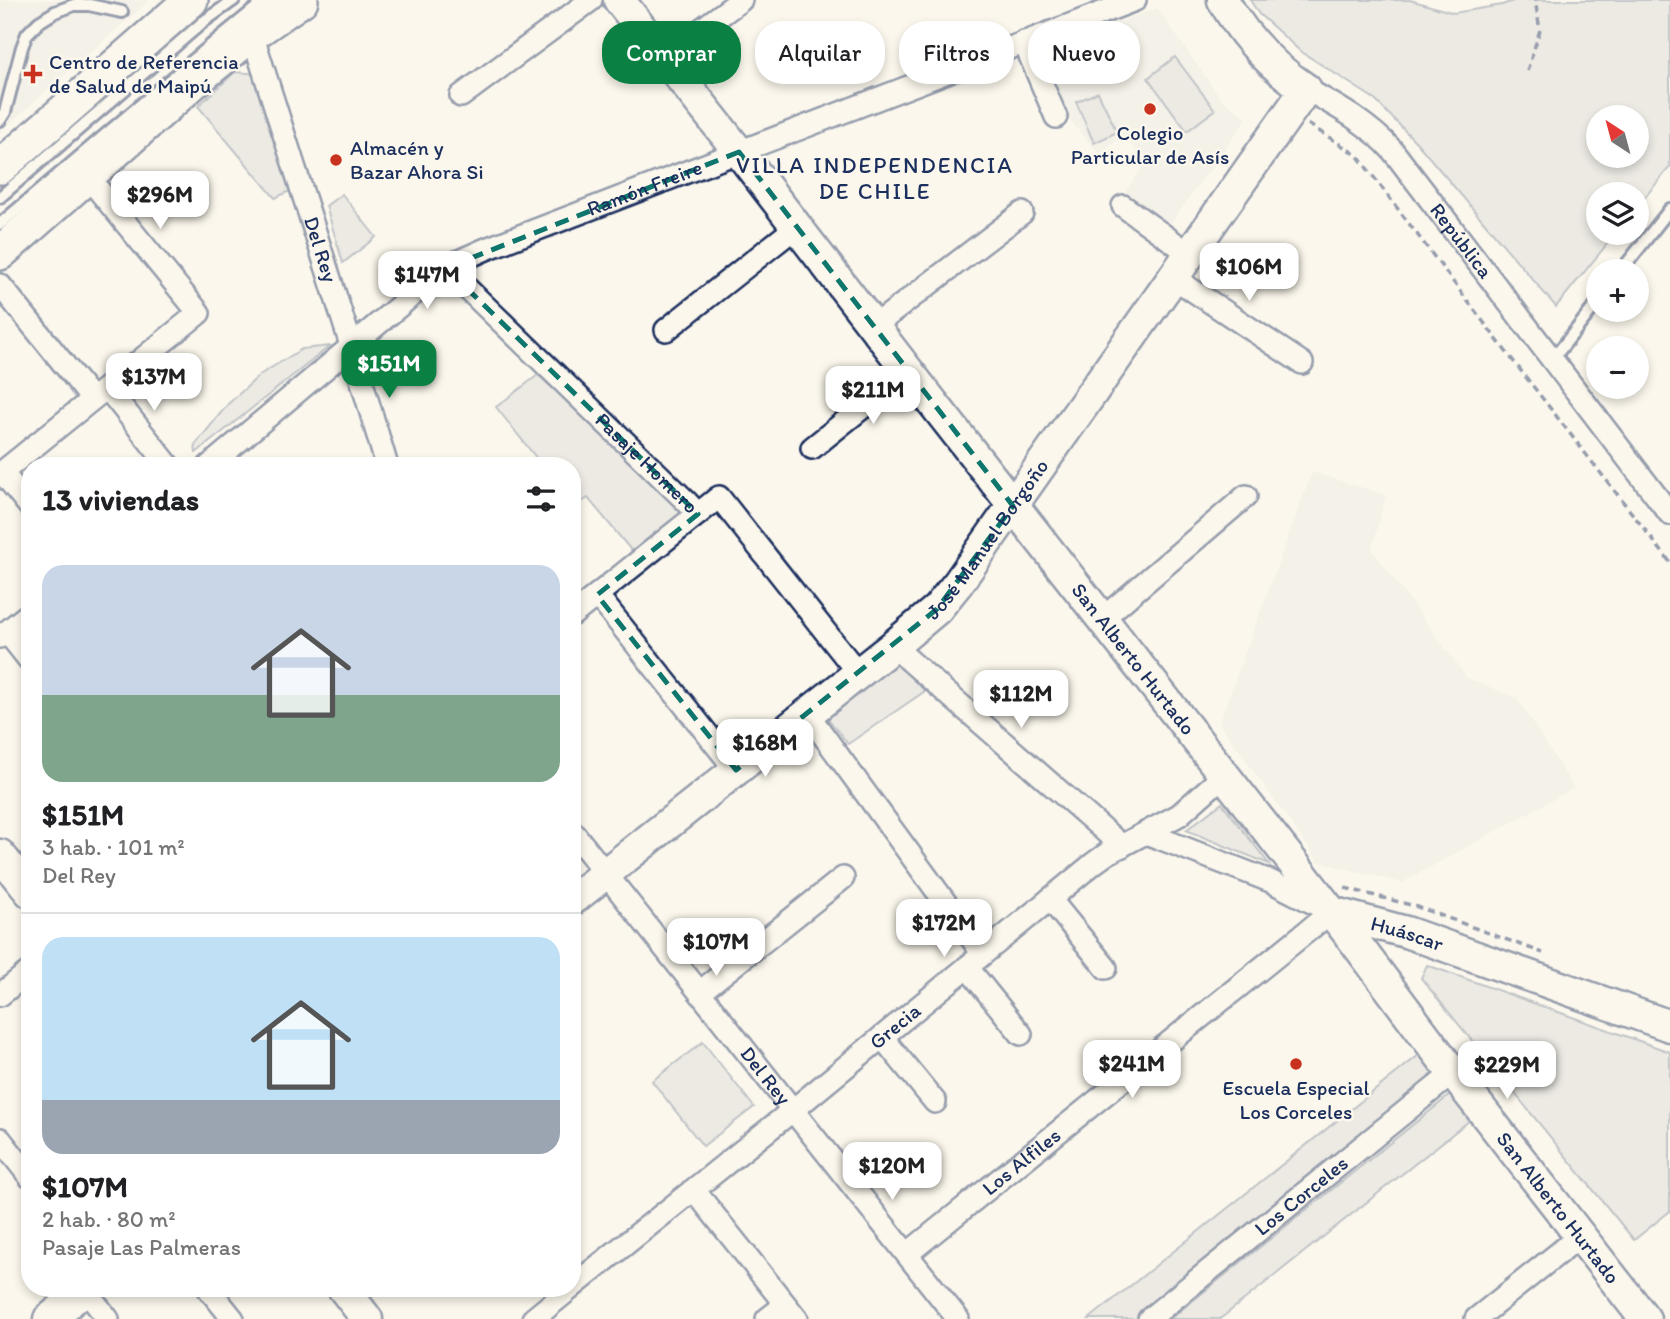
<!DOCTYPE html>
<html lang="es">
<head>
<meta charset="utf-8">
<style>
  body { margin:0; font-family:Itim,sans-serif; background:#f6f6f6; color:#202124; height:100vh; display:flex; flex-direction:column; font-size:26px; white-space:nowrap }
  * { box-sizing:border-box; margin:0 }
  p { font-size:23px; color:#757577 }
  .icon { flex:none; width:38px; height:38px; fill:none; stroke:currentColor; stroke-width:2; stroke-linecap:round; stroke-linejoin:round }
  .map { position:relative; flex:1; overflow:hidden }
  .drawer { position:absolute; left:21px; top:457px; width:560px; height:840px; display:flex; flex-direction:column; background:#fff; border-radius:28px; box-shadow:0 4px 10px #0003 }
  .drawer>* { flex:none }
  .banner { position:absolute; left:602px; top:21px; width:665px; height:63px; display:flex; gap:14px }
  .needle { width:46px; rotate:324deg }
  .controls { position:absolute; left:1586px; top:105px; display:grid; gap:14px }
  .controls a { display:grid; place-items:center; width:63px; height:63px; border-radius:50%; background:#fff; box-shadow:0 4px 10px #0003; font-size:35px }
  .price { position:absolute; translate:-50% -60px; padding:0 16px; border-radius:14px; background:#fff; color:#222; font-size:23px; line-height:46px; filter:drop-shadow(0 2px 4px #0008) }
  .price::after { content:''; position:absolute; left:50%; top:42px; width:21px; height:16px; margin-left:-10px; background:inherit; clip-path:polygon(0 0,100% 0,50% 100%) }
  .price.selected { background:#0b8043; color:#fff }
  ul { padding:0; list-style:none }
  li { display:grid; align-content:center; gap:14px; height:371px; padding:0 21px }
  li+li { border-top:2px solid #e0e0e0 }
  li span { display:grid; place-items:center; height:217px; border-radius:21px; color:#555 }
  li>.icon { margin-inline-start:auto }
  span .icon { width:126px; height:126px; fill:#fffc; stroke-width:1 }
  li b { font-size:30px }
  h2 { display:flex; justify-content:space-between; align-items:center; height:84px; padding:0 21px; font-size:30px }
  .chip { padding:0 24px; border-radius:28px; background:#fff; box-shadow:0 4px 10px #0003; font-size:24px; line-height:63px }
  .chip.selected { background:#0b8043; color:#fff }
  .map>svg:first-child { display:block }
  .built { fill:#eae8e2 }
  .green { fill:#dadad7; stroke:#7a849a; stroke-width:2; fill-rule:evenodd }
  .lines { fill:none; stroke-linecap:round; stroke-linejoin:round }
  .lane-casing { stroke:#1b2f5e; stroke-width:16 }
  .street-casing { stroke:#1b2f5e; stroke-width:26 }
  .secondary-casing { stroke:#1b2f5e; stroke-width:35 }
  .primary-casing { stroke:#1b2f5e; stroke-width:38 }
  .path { stroke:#1b2f5e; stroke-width:3.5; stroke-dasharray:7 5; stroke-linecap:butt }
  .lane { stroke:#fbf7ec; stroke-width:10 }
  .street { stroke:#fbf7ec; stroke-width:21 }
  .secondary { stroke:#fbf7ec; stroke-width:30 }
  .primary { stroke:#fbf7ec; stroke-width:33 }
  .marked { fill:none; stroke:#0f766e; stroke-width:5; stroke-dasharray:14 9; stroke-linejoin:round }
  .poi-dot { fill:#c8321e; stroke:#fbf7ec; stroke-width:2.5 }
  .labels { text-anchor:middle; stroke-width:5; stroke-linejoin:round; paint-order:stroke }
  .poi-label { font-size:21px; fill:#1b2f5e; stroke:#fbf7ec; text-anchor:start }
  .street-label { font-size:21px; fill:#1b2f5e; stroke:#fbf7ec }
  .neighbourhood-label { font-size:23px; letter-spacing:2px; fill:#1b2f5e; stroke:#fbf7ec }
</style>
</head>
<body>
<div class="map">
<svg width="1670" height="1319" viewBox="0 0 1670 1319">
  <rect width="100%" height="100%" fill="#fbf7ec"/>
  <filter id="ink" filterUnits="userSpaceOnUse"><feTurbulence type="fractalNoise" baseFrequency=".0143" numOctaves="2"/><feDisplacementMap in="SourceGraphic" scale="14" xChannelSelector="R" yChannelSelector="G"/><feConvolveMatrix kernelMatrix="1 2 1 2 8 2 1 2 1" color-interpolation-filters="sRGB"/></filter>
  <g filter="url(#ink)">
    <path class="built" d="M0,0H150L0,132Z
      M1157,8L1222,100L1247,118L1169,226L1125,192L1146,162L1123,135L1101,153L1098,152L1070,121L1041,51Z
      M1312,472L1386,495L1372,549L1467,678L1517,698L1574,788L1402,883L1319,862L1219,723Z"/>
    <path class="green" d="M1250,0H1410L1454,13L1502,5L1516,0H1670V167L1636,208V194H1598V233H1616L1556,307L1417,143L1373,98L1300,51L1259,14ZM1598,117H1636V156H1598Z
      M1175,57L1215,110L1187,131L1148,78Z
      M235,72L259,74L292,190L275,198L198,106Z
      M1098,92L1117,132L1094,143L1076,102Z
      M342,194L376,237L343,263L326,206Z
      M330,346L196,453V454L195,445L228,404L261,374L302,349Z
      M538,375L626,453L686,515L635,555L588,498L574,507L572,504V466L542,465L496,407Z
      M896,663L925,691L848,744L827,717Z
      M1222,803L1269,864L1186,830Z
      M1427,965L1670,1052V1211L1634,1240L1421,978Z
      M703,1042L754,1107L703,1146L652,1081Z
      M1419,1055L1439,1079L1139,1319H1089Z
      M1450,1095L1470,1120L1220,1319H1170Z"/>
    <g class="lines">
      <defs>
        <path id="lane" d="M0,120L5,112L22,47L27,34L39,22L55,12L74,5H89L122,12
          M0,197L203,22L234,0
          M0,224L218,39L266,0
          M1621,271L1670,209
          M1552,360L1598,302"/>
        <g id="street">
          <path id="s1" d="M252,34L346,329L387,466"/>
          <path d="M1024,42L1056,117"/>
          <path d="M664,57L741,0"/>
          <path id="s2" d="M1306,89C1338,107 1369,124 1393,151L1670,514"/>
          <path d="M461,96L591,0"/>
          <path d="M1123,206L1190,254"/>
          <path id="s3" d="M446,268L687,502L698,514"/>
          <path d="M1174,278L1302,363"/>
          <path d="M0,285L92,399"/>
          <path d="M873,327L1022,213"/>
          <path d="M666,330L796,227"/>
          <path d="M107,388L169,466"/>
          <path d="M812,448L908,371"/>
          <path id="s4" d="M209,466L429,281L459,261L486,249L1135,0"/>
          <path d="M2,472L30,507"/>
          <path d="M0,474L199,313L88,177"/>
          <path d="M597,595L736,770"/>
          <path d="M572,615L719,497L858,673"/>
          <path d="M1102,619L1246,496"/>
          <path d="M7,632L30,661"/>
          <path d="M0,637L30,613"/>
          <path d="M893,646L1122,846"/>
          <path d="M807,713L983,954"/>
          <path id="s5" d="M572,831L958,1319"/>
          <path d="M1050,899L1106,968"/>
          <path d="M967,967L1021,1034"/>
          <path d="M700,992L843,878"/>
          <path d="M0,995L30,971"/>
          <path d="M882,1037L935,1102"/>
          <path d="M0,1139L30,1177"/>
          <path d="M694,1190L797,1319"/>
          <path id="s6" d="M907,1254L1331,912L1270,881L1146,833"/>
          <path id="s7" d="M572,1287L793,1110L1094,863L1108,853L1179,815L1224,775"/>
          <path d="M208,1288L233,1319"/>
          <path d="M85,1290L108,1319"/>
          <path d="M533,1319L571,1288"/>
          <path d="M767,1319L785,1305"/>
          <path id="s8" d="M1149,1319L1453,1073"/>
          <path d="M1476,1319L1580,1236"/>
        </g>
        <g id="secondary">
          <path id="s9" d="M619,0L739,152L908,371L1355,942L1453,1073L1645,1319"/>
          <path d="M0,855L30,892"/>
          <path id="s10" d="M572,900L893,646L937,609L958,583L1306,89C1272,67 1243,35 1223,0"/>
          <path id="s11" d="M1331,912L1406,932L1670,1026"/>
          <path d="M343,1288L367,1319"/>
          <path d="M49,1319L87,1288"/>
        </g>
        <path id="primary" d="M0,167L191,0
          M0,253L197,79L252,34L301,0"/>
      </defs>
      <use href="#lane" class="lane-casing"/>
      <use href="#street" class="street-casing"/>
      <use href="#secondary" class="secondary-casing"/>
      <use href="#primary" class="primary-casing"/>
      <path class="path" d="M1527,71L1540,30L1535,0
        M1308,124L1357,155L1504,349L1670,562
        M1345,888L1415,906L1543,953"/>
      <use href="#lane" class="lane"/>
      <use href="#street" class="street"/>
      <use href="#secondary" class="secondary"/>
      <use href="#primary" class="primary"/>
    </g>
  </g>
  <path d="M0 0H1670V1319H0ZM739,152L1013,506L937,609L736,770L597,595L698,514L446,268Z" fill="#fbf7ec" fill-opacity=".55" fill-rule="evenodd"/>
  <path class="marked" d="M739,152L1013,506L937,609L736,770L597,595L698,514L446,268Z"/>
  <g class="poi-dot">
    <path d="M29.5 63.5h7v7h7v7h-7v7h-7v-7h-7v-7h7z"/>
    <circle cx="1150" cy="109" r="7"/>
    <circle cx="336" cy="160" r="7"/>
    <circle cx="1296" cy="1064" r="7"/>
  </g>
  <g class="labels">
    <g class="poi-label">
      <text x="49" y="69">Centro de Referencia<tspan x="49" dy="24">de Salud de Maipú</tspan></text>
      <text x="1150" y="140" text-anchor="middle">Colegio<tspan x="1150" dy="24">Particular de Asís</tspan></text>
      <text x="350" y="155">Almacén y<tspan x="350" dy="24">Bazar Ahora Si</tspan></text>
      <text x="1296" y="1095" text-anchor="middle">Escuela Especial<tspan x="1296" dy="24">Los Corceles</tspan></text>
    </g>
    <g class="street-label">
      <text dy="7" stroke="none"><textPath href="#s4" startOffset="523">Ramón Freire</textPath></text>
      <text dy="7" stroke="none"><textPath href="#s2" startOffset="220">República</textPath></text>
      <text dy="7" stroke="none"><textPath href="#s1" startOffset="226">Del Rey</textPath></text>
      <text dy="7" stroke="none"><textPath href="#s3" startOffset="280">Pasaje Homero</textPath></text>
      <text dy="7" stroke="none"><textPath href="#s10" startOffset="553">José Manuel Borgoño</textPath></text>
      <text dy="7" stroke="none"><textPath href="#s9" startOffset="836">San Alberto Hurtado</textPath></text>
      <text dy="7" stroke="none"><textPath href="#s11" startOffset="79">Huáscar</textPath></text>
      <text dy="7" stroke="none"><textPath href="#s7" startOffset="415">Grecia</textPath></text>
      <text dy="7" stroke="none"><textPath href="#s5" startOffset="312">Del Rey</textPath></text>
      <text dy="7" stroke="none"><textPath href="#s6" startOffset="147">Los Alfiles</textPath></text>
      <text dy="7" stroke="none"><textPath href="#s8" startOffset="196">Los Corceles</textPath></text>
      <text dy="7" stroke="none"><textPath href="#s9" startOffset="1530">San Alberto Hurtado</textPath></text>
    </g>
    <g class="neighbourhood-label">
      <text x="875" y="173">VILLA INDEPENDENCIA<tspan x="875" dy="26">DE CHILE</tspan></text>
    </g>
  </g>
</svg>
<div class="controls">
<a><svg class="needle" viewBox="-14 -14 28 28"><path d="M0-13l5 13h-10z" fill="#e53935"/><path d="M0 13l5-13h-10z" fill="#757577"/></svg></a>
<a><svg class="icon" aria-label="layers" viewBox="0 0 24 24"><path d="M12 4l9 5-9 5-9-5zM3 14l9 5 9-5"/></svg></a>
<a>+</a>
<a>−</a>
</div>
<b class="price" style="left:160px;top:231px">$296M</b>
<b class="price" style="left:1249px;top:303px">$106M</b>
<b class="price" style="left:427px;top:311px">$147M</b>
<b class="price selected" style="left:389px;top:400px">$151M</b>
<b class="price" style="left:154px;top:413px">$137M</b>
<b class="price" style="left:873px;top:426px">$211M</b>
<b class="price" style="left:1021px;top:730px">$112M</b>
<b class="price" style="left:765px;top:779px">$168M</b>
<b class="price" style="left:944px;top:959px">$172M</b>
<b class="price" style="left:716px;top:978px">$107M</b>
<b class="price" style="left:1132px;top:1100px">$241M</b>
<b class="price" style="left:1507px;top:1101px">$229M</b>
<b class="price" style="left:892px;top:1202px">$120M</b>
<div class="banner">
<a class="chip selected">Comprar</a>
<a class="chip">Alquilar</a>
<a class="chip">Filtros</a>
<a class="chip">Nuevo</a>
</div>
<section class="drawer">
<h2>13 viviendas<svg class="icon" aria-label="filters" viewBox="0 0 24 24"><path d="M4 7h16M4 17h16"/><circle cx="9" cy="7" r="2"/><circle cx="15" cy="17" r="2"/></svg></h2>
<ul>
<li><span style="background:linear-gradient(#c9d6e8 60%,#7fa58c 0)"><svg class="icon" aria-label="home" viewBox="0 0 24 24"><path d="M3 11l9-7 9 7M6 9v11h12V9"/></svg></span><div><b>$151M</b><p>3 hab. · 101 m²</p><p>Del Rey</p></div></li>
<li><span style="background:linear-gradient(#bfe0f5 75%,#9aa5b1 0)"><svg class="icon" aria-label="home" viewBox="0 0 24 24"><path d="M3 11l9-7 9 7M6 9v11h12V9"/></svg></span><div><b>$107M</b><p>2 hab. · 80 m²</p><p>Pasaje Las Palmeras</p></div></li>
</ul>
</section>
</div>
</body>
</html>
